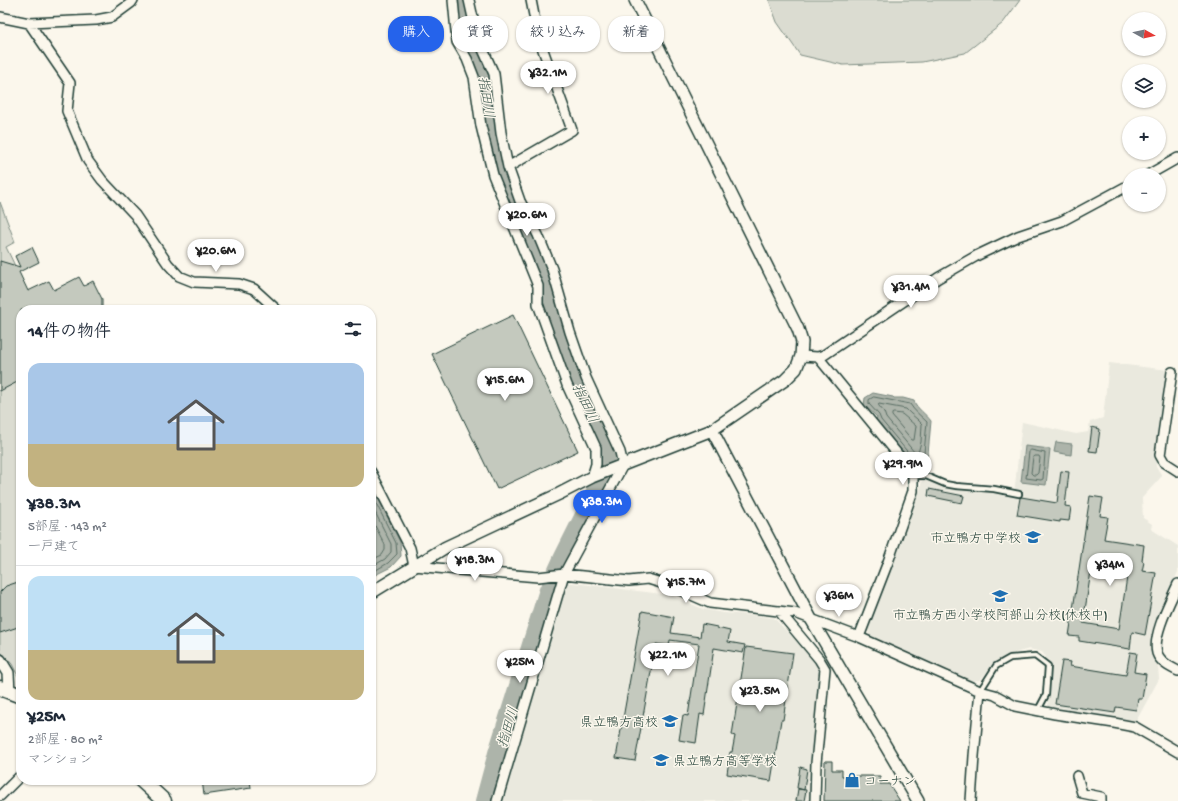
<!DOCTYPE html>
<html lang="ja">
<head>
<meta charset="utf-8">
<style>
  body { margin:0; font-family:"Gochi Hand","Klee One",sans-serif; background:#f6f6f7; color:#1f2937; height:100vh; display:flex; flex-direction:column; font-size:15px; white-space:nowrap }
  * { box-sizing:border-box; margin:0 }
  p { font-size:13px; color:#747a83 }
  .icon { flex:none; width:22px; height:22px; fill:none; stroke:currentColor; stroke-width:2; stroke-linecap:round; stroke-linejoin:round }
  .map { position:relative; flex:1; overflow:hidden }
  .drawer { position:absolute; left:16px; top:305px; width:360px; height:480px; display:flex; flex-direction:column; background:#fff; border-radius:16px; box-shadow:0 1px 3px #0004 }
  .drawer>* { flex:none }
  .top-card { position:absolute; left:388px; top:16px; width:380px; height:36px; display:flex; gap:8px }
  .needle { width:26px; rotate:98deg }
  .tools { position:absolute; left:1122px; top:12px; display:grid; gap:8px }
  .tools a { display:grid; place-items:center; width:44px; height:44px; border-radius:50%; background:#fff; box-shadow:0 1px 3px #0004; font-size:20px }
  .price { position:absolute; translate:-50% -34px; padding:0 9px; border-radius:14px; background:#fff; color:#222; font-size:13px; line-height:26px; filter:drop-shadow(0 1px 2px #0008) }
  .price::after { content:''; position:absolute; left:50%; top:24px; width:12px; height:9px; margin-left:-6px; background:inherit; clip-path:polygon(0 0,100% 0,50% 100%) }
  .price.on { background:#2563eb; color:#fff }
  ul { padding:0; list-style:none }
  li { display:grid; align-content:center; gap:8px; height:212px; padding:0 12px }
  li+li { border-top:1px solid #e0e1e3 }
  li span { display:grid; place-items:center; height:124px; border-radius:12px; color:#555 }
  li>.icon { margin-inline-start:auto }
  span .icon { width:72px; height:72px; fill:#fffc; stroke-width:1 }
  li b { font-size:17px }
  h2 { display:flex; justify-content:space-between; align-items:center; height:48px; padding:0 12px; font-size:17px }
  .chip { padding:0 14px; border-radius:16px; background:#fff; box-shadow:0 1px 3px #0004; font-size:14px; line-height:36px }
  .chip.on { background:#2563eb; color:#fff }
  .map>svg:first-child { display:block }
  .built { fill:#eae9de }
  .green { fill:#dbdcd1; stroke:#7d8c82 }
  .water { fill:#adb4aa; stroke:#74847b }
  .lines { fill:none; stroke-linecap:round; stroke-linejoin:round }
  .shore { stroke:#586d63; stroke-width:1 }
  .river { stroke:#adb4aa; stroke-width:18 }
  .building { fill:#c4c9be; stroke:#1f3d34; fill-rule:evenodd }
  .service-casing { stroke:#1f3d34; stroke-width:8 }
  .minor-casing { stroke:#1f3d34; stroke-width:12 }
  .tertiary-casing { stroke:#1f3d34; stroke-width:14 }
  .primary-casing { stroke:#1f3d34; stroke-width:17 }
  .service { stroke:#fbf7ec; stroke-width:4.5 }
  .minor { stroke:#fbf7ec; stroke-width:9 }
  .tertiary { stroke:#fbf7ec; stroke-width:11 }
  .primary { stroke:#fbf7ec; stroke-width:14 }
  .labels { text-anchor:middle; stroke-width:3; stroke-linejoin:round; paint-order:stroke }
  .poi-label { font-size:13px; fill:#1f3d34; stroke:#fbf7ec; text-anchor:end }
  .water-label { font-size:14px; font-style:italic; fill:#425b52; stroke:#fbf7ec }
</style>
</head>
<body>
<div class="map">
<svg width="1178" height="801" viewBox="0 0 1178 801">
  <rect width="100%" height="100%" fill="#fbf7ec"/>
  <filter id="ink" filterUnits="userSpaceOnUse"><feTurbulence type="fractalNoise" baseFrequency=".025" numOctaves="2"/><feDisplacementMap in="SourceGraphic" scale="8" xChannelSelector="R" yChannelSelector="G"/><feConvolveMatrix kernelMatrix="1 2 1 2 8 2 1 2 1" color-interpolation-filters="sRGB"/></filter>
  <g filter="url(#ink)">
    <path class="built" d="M1109,363L1169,370L1156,466L1162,476L1142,498L1143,518L1152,524L1151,529L1178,546V572L1169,591L1155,654L1158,666L1159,679L1135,723L1049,710L1048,706L1050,689L1052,665L1042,652L1029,649L1008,655L994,663L980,680L970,681L928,664L873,638L869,634L868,628L871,617L923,479L955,488L972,490H994L1014,494L1022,422L1076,434L1088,432L1090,422L1103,418Z
      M565,582L670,595L703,609L723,613L754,615L774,618L822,668L812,801H500Z"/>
    <path class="green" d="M769,0H1020L1003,23L965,53L922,62L843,65L800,55L777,22Z
      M0,202L15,242L6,247L36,310H21V682L12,664L0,651Z"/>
    <path class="water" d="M873,393L893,397L894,398H903L914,401C917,409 926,414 931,421L928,454L920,470L915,466L876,420L877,417L864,405L865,398Z
      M1056,442L1072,444L1071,455L1054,452Z
      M1025,446L1050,449L1046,485L1021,482Z
      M371,484L400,542L401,556L391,567L371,577Z"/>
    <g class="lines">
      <path class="shore" d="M874,397L910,404C914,411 921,416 927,422L924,453L919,462H916L881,420L879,415L869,404V400Z
        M879,404L906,409C911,415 917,418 922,424L921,442L918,453H915L886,418L884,412L879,406Z
        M894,413L902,414L916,426L914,440H912L892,416V414Z
        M1031,450L1045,453L1043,479L1041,480L1026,478L1029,452Z
        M1035,456H1039L1040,458L1038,473L1036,475H1033L1031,473L1033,457Z
        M371,493L396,543L397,554L388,563L371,573
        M371,504L391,544V552L385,559L371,567
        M371,518L385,545V550L382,555L371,560"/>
      <path class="river" d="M462,0L467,39L486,77L496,161L514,208L544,276L567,364L609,449L593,497L563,557L548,590L497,753L484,801"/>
    </g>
    <path class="building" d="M32,247L39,262L19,272L28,291L49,281L54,290L79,277L84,286L93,281L102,299V310H21V380L0,391V261L20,267L15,256Z
      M513,315L578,451L497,489L432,354Z
      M1092,427L1100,429L1097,452L1089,451Z
      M1061,471L1069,472L1065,506L1071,507L1069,521L1060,520V522L1017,515L1020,498L1021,497L1057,503Z
      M929,489L964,496L962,503L928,496Z
      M1090,496L1103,498L1100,516L1108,517L1104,539L1144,545L1142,561L1144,562L1142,571L1156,573L1145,635L1132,632L1130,649L1079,641V637L1069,636ZM1093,558L1129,564L1119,629L1083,623Z
      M21,581V626L0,633V592L6,586Z
      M642,611L674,617L671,633L700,637L702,624L717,627V628L730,631L728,642L745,645L743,653L714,648L704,715L700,714L696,743L679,740L683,715L688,716L699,644L670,640L669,646L656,644L635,761L616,758Z
      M746,647L793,653L783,720H781L771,781L727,774L730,752H732L735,736L732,735Z
      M1130,652L1137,653L1134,672L1146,674L1142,699H1138L1136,710L1116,707L1115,713L1055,704L1062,661L1071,662L1070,666L1126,675Z
      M825,761H832V770H842V776H880V784H889L900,801H824Z
      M800,767L807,769L804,790L797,788Z
      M202,780H250L251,788L204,795Z
      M798,789L806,790L804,801H796Z"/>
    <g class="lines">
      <defs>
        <path id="service" d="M913,476H926L945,484L956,486L994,489L1019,494
          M980,691L996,666L1010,658L1035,656L1048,666L1046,695L1038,710"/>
        <path id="minor" d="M453,0L457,42L467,59L474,77L481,126L493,175L538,286V304L567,385L596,448V464L592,477
          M469,0L477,36L494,74L501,133L508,167L520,201L538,235L552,269L570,332L586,378L620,452L623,465L564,574L497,801
          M0,17L29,23L96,20L112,17L131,3L133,0
          M29,23L70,83L67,111L88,161L102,180L135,215L168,264L179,276L194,282L239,284L254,289L277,310
          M508,167L572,130L538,36L531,0
          M1148,175L1178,158
          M801,356L818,357L824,355L938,278L978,255L1018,236L1062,221L1129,185
          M818,357L900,457L913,476V491L888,562L859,637
          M1172,372L1160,455L1164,462L1178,471
          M371,472L410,548L414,566L538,577L564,574L629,581L648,579L671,586L710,603L795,613L859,637L980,691L995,695L1015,706L1055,714L1114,723L1135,727L1178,752
          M1178,584C1171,600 1152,635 1157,653C1160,662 1170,667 1178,671
          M779,611L819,659L825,669L816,763L815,801
          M1077,776L1082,793L1101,797V801
          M0,796L21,775
          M971,801L974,756L980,691"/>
        <path id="tertiary" d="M712,430L811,619L918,801
          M371,593L446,547L559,494L592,477L712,430L785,380L796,369L801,356L802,342L798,329L635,0
          M0,660L8,673L9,692"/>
        <path id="primary" d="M0,688L21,696
          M141,780L164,801"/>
      </defs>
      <use href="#service" class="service-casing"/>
      <use href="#minor" class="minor-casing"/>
      <use href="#tertiary" class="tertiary-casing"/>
      <use href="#primary" class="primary-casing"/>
      <use href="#service" class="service"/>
      <use href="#minor" class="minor"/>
      <use href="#tertiary" class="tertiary"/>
      <use href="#primary" class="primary"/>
    </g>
  </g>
  <defs>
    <symbol id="school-bare" viewBox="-9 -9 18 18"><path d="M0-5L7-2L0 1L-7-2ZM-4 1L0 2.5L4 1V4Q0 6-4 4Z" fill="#1f6fb2" stroke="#fbf7ec" stroke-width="2.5" paint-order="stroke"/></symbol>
    <symbol id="shop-bare" viewBox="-9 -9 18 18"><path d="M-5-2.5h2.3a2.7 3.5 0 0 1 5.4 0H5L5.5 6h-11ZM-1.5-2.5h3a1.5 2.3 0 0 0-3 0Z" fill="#1f6fb2" stroke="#fbf7ec" stroke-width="2.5" paint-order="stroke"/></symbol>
  </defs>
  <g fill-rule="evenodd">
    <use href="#school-bare" x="1022" y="526" width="22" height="22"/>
    <use href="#school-bare" x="989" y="585" width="22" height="22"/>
    <use href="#school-bare" x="659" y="710" width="22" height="22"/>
    <use href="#school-bare" x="650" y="749" width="22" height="22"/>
    <use href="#shop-bare" x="841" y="769" width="22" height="22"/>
  </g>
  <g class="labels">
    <g class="poi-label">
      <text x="1021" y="542">市立鴨方中学校</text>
      <text x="1000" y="619" text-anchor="middle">市立鴨方西小学校阿部山分校(休校中)</text>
      <text x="658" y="726">県立鴨方高校</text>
      <text x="673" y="765" text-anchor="start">県立鴨方高等学校</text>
      <text x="864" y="785" text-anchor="start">コーナン</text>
    </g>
    <g class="water-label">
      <text transform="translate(487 97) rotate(81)" y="5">指田川</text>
      <text transform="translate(586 403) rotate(64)" y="5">指田川</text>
      <text transform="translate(507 727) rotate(-73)" y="5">指田川</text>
    </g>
  </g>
</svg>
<div class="tools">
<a><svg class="needle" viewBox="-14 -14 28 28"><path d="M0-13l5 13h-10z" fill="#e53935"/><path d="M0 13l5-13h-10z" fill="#747a83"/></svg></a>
<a><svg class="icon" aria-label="layers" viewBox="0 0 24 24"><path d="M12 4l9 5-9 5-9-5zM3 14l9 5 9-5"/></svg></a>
<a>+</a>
<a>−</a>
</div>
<b class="price" style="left:548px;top:95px">¥32.1M</b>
<b class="price" style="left:527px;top:237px">¥20.6M</b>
<b class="price" style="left:216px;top:273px">¥20.6M</b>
<b class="price" style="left:911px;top:309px">¥31.4M</b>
<b class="price" style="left:505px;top:402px">¥15.6M</b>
<b class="price" style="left:903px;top:486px">¥29.9M</b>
<b class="price on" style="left:602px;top:524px">¥38.3M</b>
<b class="price" style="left:475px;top:582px">¥18.3M</b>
<b class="price" style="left:1110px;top:587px">¥34M</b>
<b class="price" style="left:686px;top:604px">¥15.7M</b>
<b class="price" style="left:839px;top:618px">¥36M</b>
<b class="price" style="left:668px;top:677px">¥22.1M</b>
<b class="price" style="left:520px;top:684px">¥25M</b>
<b class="price" style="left:760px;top:713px">¥23.5M</b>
<div class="top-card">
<a class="chip on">購入</a>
<a class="chip">賃貸</a>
<a class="chip">絞り込み</a>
<a class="chip">新着</a>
</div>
<section class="drawer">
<h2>14件の物件<svg class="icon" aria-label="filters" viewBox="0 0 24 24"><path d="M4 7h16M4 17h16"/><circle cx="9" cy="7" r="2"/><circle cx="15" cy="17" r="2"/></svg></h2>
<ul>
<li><span style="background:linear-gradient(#a9c7e8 65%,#c2b280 0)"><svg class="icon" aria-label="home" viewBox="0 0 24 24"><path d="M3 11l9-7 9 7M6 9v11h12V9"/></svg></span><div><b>¥38.3M</b><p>5部屋 · 143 m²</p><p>一戸建て</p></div></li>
<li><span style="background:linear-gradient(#bfe0f5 60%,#c2b280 0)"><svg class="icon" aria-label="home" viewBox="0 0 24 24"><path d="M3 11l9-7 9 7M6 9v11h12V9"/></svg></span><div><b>¥25M</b><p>2部屋 · 80 m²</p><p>マンション</p></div></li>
</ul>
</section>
</div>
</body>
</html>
